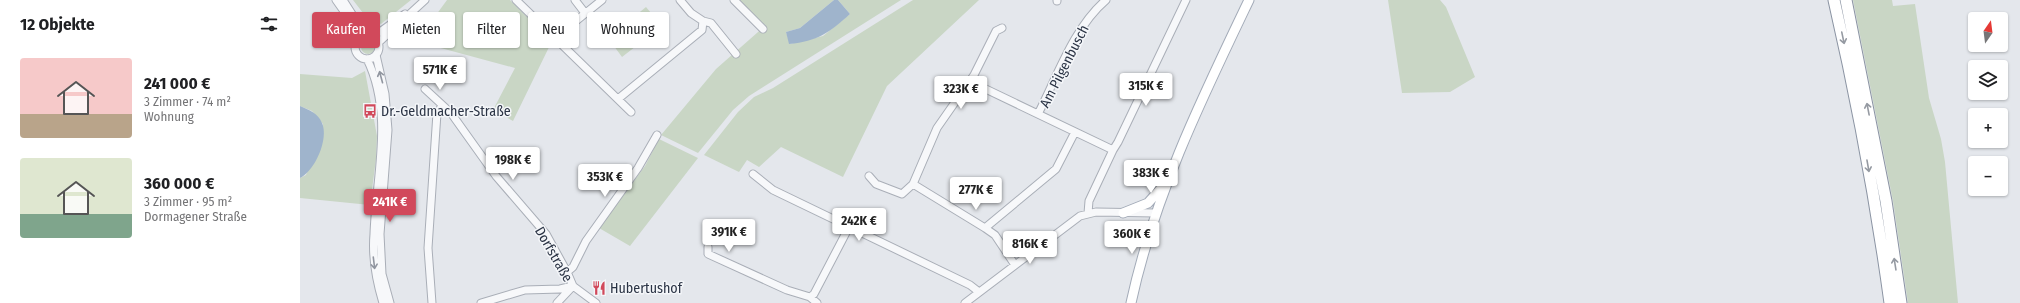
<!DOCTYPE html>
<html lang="de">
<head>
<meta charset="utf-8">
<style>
  body { margin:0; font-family:"Fira Sans Condensed",sans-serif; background:#f2f2f2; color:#202124; height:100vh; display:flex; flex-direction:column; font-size:15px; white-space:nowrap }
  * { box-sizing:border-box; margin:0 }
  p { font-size:13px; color:#757577 }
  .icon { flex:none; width:22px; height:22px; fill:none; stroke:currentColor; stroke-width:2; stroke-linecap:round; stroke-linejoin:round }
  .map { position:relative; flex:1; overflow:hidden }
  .sheet { display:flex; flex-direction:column; background:#fff; width:300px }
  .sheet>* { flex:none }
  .banner { position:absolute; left:12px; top:12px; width:380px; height:36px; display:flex; gap:8px }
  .needle { width:26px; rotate:14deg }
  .controls { position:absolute; left:1668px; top:12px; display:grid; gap:8px }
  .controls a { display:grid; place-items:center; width:40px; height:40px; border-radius:4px; background:#fff; box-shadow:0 1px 3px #0004; font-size:20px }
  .price { position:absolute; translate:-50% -34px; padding:0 9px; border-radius:4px; background:#fff; color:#222; font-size:13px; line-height:26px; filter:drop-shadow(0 1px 2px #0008) }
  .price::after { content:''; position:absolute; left:50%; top:24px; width:12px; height:9px; margin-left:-6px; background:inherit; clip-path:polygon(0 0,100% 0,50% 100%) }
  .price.on { background:#d1495b; color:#fff }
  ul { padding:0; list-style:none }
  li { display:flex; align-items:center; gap:12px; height:100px; padding:0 20px }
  li span { display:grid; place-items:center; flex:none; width:112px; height:80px; border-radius:4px; color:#555 }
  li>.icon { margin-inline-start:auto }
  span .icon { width:48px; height:48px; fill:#fffc; stroke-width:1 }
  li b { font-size:17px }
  h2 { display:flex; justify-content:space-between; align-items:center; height:48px; padding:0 20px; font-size:17px }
  .pill { padding:0 14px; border-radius:4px; background:#fff; box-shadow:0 1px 3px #0004; font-size:14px; line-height:36px }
  .pill.on { background:#d1495b; color:#fff }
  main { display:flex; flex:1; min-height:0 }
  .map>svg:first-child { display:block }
  .green { fill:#c9d6c5 }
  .water { fill:#9fb4cc }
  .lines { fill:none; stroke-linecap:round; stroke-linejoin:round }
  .minor-casing { stroke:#a9aeb7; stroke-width:9 }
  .major-casing { stroke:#a3abb8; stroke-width:11 }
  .highway-casing { stroke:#8b94a3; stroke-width:13 }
  .minor { stroke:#f7f8fa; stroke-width:7 }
  .major { stroke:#fff; stroke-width:9 }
  .highway { stroke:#fff; stroke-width:11 }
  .oneway { stroke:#959aa2 }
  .oneway2 { stroke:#9196a0 }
  .labels { text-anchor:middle; stroke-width:3; stroke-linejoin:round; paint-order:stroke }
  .street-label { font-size:14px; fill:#2b3445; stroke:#f4f6f9 }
  .poi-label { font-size:14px; fill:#2b3445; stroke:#f4f6f9; text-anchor:start }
</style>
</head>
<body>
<main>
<section class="sheet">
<h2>12 Objekte<svg class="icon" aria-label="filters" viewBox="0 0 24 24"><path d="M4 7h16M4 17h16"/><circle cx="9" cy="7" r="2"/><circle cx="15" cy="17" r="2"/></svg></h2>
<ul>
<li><span style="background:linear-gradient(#f6c9c9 70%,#b9a48a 0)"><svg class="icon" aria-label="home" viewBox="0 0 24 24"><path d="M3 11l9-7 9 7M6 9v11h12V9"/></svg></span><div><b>241 000 €</b><p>3 Zimmer · 74 m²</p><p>Wohnung</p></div></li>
<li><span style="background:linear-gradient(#dfe7d0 70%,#7fa58c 0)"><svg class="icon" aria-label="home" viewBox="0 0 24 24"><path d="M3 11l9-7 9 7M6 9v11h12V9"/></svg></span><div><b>360 000 €</b><p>3 Zimmer · 95 m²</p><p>Dormagener Straße</p></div></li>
</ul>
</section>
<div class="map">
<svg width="1720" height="303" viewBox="0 0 1720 303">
  <rect width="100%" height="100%" fill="#e4e7ec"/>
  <path class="green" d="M53,0H111L81,24L63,13Z
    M147,0H210L252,41L213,121L193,110L215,68L137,47L136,15Z
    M436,0H534L500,28L486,32L490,44L523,36L550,14L538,0H601L449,96L433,110L398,153L361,135L416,69L466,25L461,24Z
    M613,0H679L587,86L543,177L481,147L459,167L447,160L439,172L404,155L438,112L454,97L473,88Z
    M1088,0H1140L1146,7L1175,77L1150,92L1102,93Z
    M1553,0H1592L1593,6L1615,4L1629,98L1641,139L1645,162L1658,303H1608L1593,201Z
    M346,7L362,26L322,57L308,38Z
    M61 47a7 7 0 1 1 14 0a7 7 0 1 1-14 0Z
    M65,71L77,136L76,159L70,205L0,198V178L6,175L23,124L12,111L0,106V74L52,78Z
    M359,139L398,158L330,246L299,228L345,166Z"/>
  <path class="water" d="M534,0H538L550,14C529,33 518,41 489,44L486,32L500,28Z
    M0,106C9,110 18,113 22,123C29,139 15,171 0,178Z"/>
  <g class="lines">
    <defs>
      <path id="minor" d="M36,0L48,17L59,39
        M43,0L66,36
        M216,0L331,112
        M275,0L285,13
        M380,0L391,13L403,21L411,23L436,54
        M434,0L463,29
        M757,1V0
        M55 47a12 12 0 1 1 24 0a12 12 0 1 1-24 0Z
        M73,37L105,14
        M256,37L302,0
        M78,43L125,0
        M76,55L85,94L88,130L80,234L82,274L90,303
        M67,59C94,114 76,175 74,234C72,257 76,280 83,303
        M669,81L813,150
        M125,89L151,113L196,176L246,234L267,272L273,286L296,303
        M318,99L402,30L403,21
        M738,114C757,77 774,27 806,0
        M453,174L473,190L670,285L679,292
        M569,176L576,184L602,194L613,184L637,128L674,75L696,31L702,28
        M613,184L685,228L695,235L715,265
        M788,213L789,201L813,150L818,142L886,0
        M685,228L756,169L775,132
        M408,247V254L487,290L510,297L514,294L549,227
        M267,272L273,267L286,241L338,168L357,135
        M510,297L517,303
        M132,303L128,248L137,113L142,106
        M181,303L225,290L260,289L273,286
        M257,303L273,286
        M665,303L780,216L796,212L855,213"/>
      <path id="major" d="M823,213L848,203L864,185
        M831,303C854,196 902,98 949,0"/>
      <path id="highway" d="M1534,0C1557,100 1576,201 1590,303
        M1546,0L1586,201L1601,303"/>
    </defs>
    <use href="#minor" class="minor-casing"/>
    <use href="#major" class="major-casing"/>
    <use href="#highway" class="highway-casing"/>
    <use href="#minor" class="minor"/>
    <use href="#major" class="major"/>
    <use href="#highway" class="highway"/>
  </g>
  <defs><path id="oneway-shaft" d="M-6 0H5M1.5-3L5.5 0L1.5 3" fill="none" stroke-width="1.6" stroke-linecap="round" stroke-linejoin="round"/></defs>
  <g class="oneway">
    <use href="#oneway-shaft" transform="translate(1543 38) rotate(78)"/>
    <use href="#oneway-shaft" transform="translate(1568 109) rotate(-101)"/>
    <use href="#oneway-shaft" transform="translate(1568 166) rotate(80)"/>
    <use href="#oneway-shaft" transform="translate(1595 264) rotate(-99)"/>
  </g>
  <g class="oneway2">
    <use href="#oneway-shaft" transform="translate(81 77) rotate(-105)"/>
    <use href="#oneway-shaft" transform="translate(74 263) rotate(83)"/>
  </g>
  <defs>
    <symbol id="bus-bare" viewBox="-9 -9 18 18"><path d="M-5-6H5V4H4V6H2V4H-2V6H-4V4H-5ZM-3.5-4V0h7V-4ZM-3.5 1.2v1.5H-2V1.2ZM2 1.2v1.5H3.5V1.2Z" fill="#d1495b" stroke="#f4f6f9" stroke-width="2.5" paint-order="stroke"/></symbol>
    <symbol id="restaurant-bare" viewBox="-9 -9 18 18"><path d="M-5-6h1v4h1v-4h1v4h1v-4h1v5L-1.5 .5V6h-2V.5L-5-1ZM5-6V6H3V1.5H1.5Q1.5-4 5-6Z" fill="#d1495b" stroke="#f4f6f9" stroke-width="2.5" paint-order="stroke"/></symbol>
  </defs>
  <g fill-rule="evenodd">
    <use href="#bus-bare" x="60" y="101" width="20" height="20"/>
    <use href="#restaurant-bare" x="289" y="278" width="20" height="20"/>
  </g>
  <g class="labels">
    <g class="street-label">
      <text transform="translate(764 66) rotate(-63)" y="5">Am Pilgenbusch</text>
      <text transform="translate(254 254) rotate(60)" y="5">Dorfstraße</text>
    </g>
    <g class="poi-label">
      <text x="81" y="116">Dr.-Geldmacher-Straße</text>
      <text x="310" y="293">Hubertushof</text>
    </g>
  </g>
</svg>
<div class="controls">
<a><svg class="needle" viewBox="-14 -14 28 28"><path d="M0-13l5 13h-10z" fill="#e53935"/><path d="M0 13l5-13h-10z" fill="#757577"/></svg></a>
<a><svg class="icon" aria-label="layers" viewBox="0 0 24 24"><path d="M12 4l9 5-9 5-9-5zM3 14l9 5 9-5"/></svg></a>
<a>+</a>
<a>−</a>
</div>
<b class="price" style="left:140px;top:91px">571K €</b>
<b class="price" style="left:846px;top:107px">315K €</b>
<b class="price" style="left:661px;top:110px">323K €</b>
<b class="price" style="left:213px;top:181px">198K €</b>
<b class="price" style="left:851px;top:194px">383K €</b>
<b class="price" style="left:305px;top:198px">353K €</b>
<b class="price" style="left:676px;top:211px">277K €</b>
<b class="price on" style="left:90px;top:223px">241K €</b>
<b class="price" style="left:559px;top:242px">242K €</b>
<b class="price" style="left:429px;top:253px">391K €</b>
<b class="price" style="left:832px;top:255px">360K €</b>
<b class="price" style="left:730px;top:265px">816K €</b>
<div class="banner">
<a class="pill on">Kaufen</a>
<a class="pill">Mieten</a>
<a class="pill">Filter</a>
<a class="pill">Neu</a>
<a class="pill">Wohnung</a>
</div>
</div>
</main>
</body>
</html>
